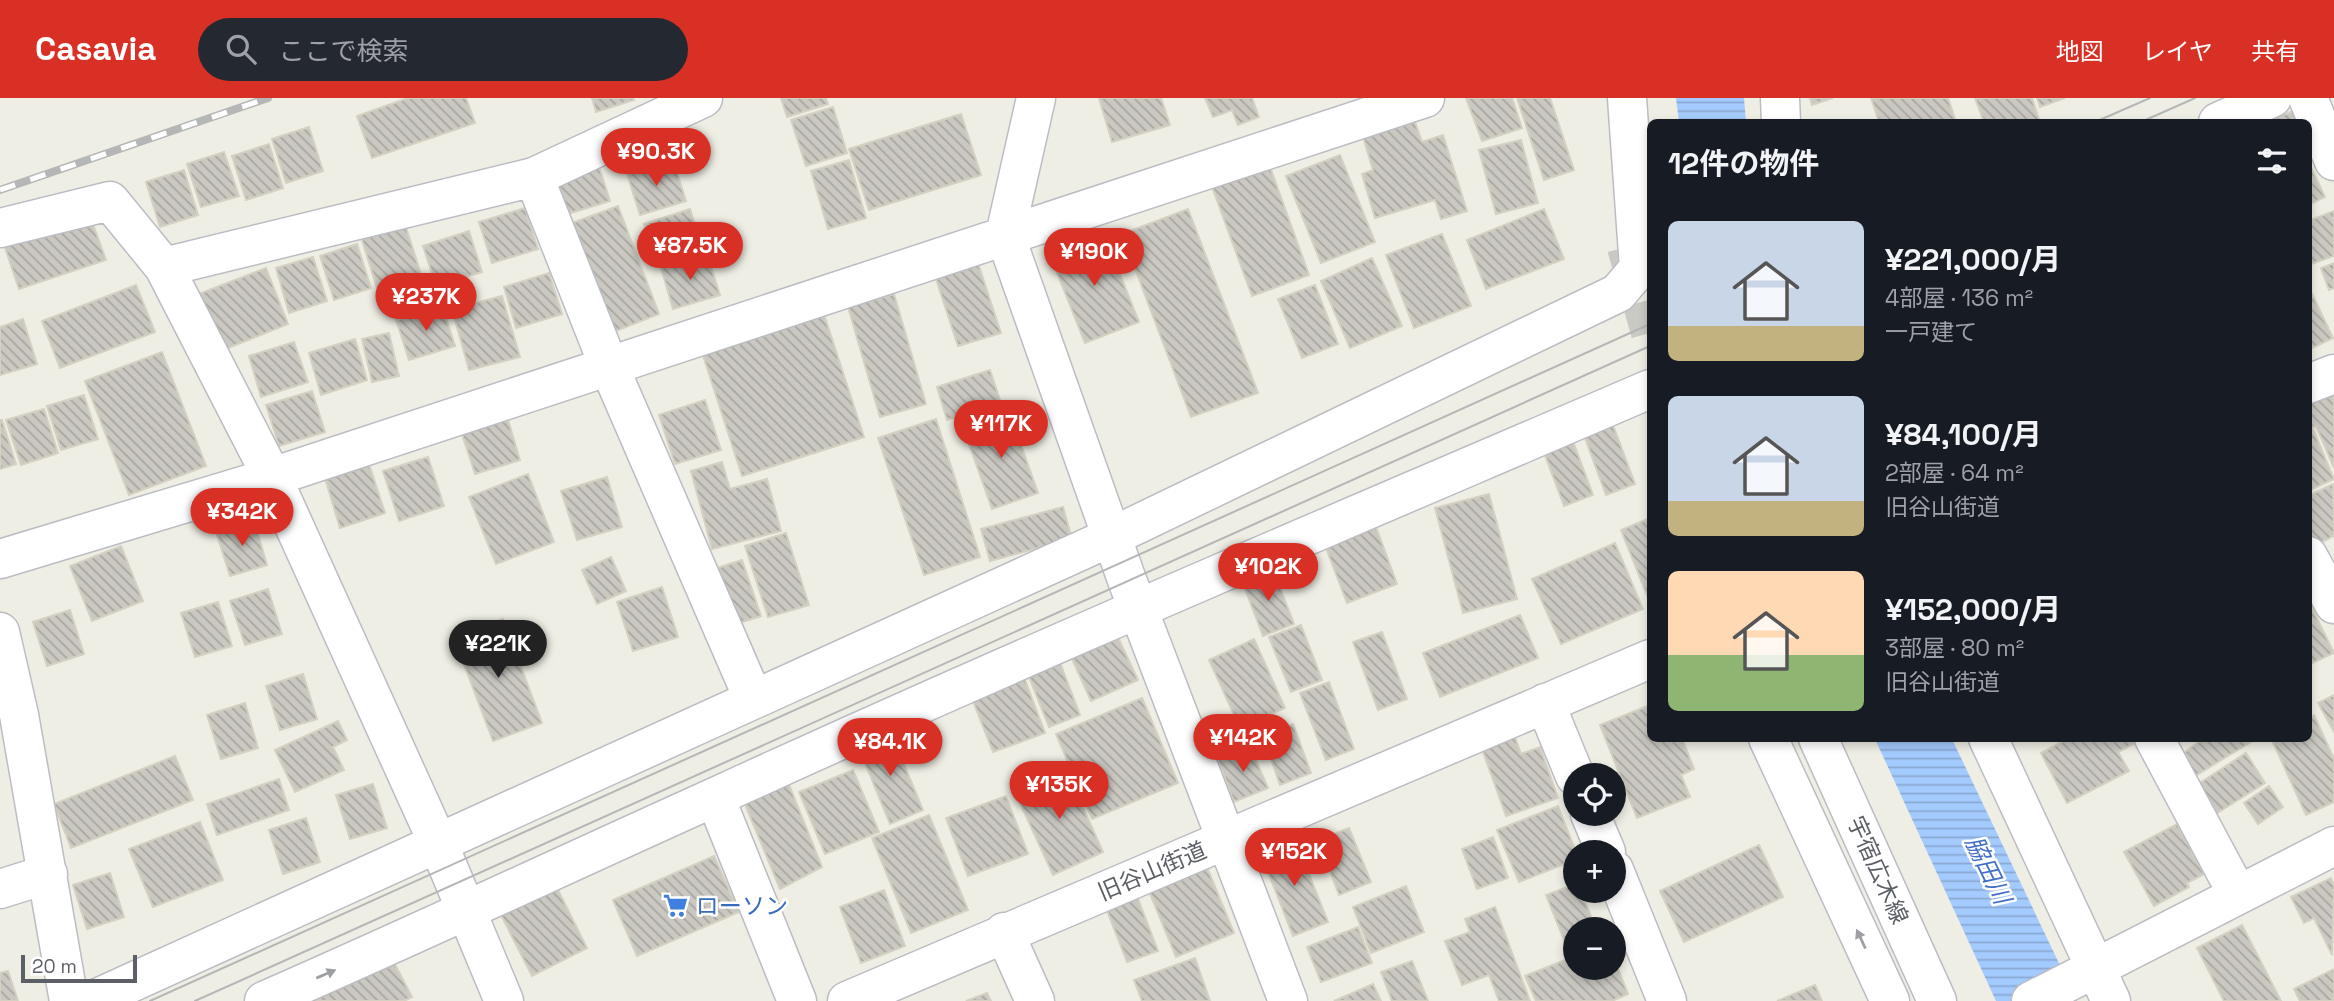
<!DOCTYPE html>
<html lang="ja">
<head>
<meta charset="utf-8">
<style>
  body { margin:0; font-family:"Space Grotesk","Noto Sans JP",sans-serif; background:#242831; color:#f1f3f6; height:100vh; display:flex; flex-direction:column; font-size:26px; white-space:nowrap }
  * { box-sizing:border-box; margin:0 }
  p { font-size:23px; color:#9ea1a6 }
  .icon { flex:none; width:38px; height:38px; fill:none; stroke:currentColor; stroke-width:2; stroke-linecap:round; stroke-linejoin:round }
  .map { position:relative; flex:1; overflow:hidden }
  .sheet { position:absolute; left:1647px; top:21px; width:665px; height:623px; display:flex; flex-direction:column; background:#171b24; border-radius:10px; box-shadow:0 4px 10px #0003 }
  .sheet>* { flex:none }
  .tools { position:absolute; left:1563px; top:665px; display:grid; gap:14px }
  .tools a { display:grid; place-items:center; width:63px; height:63px; border-radius:50%; background:#171b24; box-shadow:0 4px 10px #0003; font-size:35px }
  .scale { position:absolute; left:21px; bottom:18px; width:116px; box-sizing:border-box; padding-left:7px; border:4px solid #5c5f65; border-top:0; font-size:19px; line-height:24px; white-space:nowrap; color:#5c5f65; -webkit-text-stroke:5px #fff; paint-order:stroke }
  .price { position:absolute; translate:-50% -60px; padding:0 16px; border-radius:24px; background:#d93025; color:#fff; font-size:23px; line-height:46px; filter:drop-shadow(0 2px 4px #0008) }
  .price::after { content:''; position:absolute; left:50%; top:42px; width:21px; height:16px; margin-left:-10px; background:inherit; clip-path:polygon(0 0,100% 0,50% 100%) }
  .price.selected { background:#222; color:#fff }
  ul { padding:0; list-style:none }
  li { display:flex; align-items:center; gap:21px; height:175px; padding:0 21px }
  li span { display:grid; place-items:center; flex:none; width:196px; height:140px; border-radius:10px; color:#555 }
  li>.icon { margin-inline-start:auto }
  span .icon { width:84px; height:84px; fill:#fffc; stroke-width:1 }
  li b { font-size:30px }
  h2 { display:flex; justify-content:space-between; align-items:center; height:84px; padding:0 21px; font-size:30px }
  header { display:flex; align-items:center; gap:42px; box-sizing:border-box; height:98px; padding:0 35px; background:#d93025; color:#fff }
  header strong { font-size:33px }
  nav { display:flex; gap:38px; margin-inline-start:auto; font-size:24px }
  .search { width:490px; height:63px; background:#242831; display:flex; align-items:center; gap:18px; box-sizing:border-box; padding:0 24px; border-radius:38px; color:#9ea1a6; font-size:26px }
  .map>svg:first-child { display:block }
  .water { fill:url(#water-rules) }
  .building { fill:url(#building-back-hatch); stroke:#d4d1c2; stroke-width:2 }
  .lines { fill:none; stroke-linecap:round; stroke-linejoin:round }
  .minor-tunnel { stroke:#cacac4; stroke-width:38; stroke-dasharray:38 19; stroke-linecap:butt }
  .minor-casing { stroke:#bcbdc3; stroke-width:41 }
  .minor { stroke:#fff; stroke-width:38 }
  .tram { stroke:#b5b6b6; stroke-width:2 }
  .rail-casing { stroke:#b5b6b6; stroke-width:8 }
  .rail { stroke:#fff; stroke-width:5; stroke-dasharray:16; stroke-linecap:butt }
  .oneway { fill:#9d9fa3 }
  .labels { text-anchor:middle; stroke-width:5; stroke-linejoin:round; paint-order:stroke }
  .street-label { font-size:23px; fill:#5c5f65; stroke:#fff }
  .shop-label { font-size:23px; fill:#366cbe; stroke:#fff; text-anchor:start }
  .water-label { font-size:24px; font-style:italic; fill:#4270c8; stroke:#fff }
</style>
</head>
<body>
<header>
<strong>Casavia</strong>
<div class="search"><svg class="icon" aria-label="search" viewBox="0 0 24 24"><circle cx="10" cy="10" r="6"/><path d="M15 15l6 6"/></svg>ここで検索</div>
<nav><a>地図</a><a>レイヤ</a><a>共有</a></nav>
</header>
<div class="map">
<svg width="2334" height="903" viewBox="0 0 2334 903">
  <defs>
    <pattern id="water-rules" width="6" height="5" patternUnits="userSpaceOnUse" patternTransform="scale(1.75)"><rect width="6" height="5" fill="#a4cbff"/><path d="M0 2.5h6" fill="none" stroke="#89a8d2"/></pattern>
    <pattern id="building-back-hatch" width="6" height="6" patternUnits="userSpaceOnUse" patternTransform="scale(1.75)"><rect width="6" height="6" fill="#cac8c1"/><path d="M-1 5l2 2M0 0l6 6M5-1l2 2" fill="none" stroke="#a7a6a0"/></pattern>
  </defs>
  <rect width="100%" height="100%" fill="#efeee4"/>
  <path class="water" d="M1676,0H1744L1746,24H1679Z
    M1875,641H1952L2077,903H1996Z"/>
  <path class="building" d="M408,0H466L475,25L372,60L357,18Z
    M592,0H633L634,2L596,14Z
    M781,0H826L828,6L787,19Z
    M1099,0H1161L1170,27L1112,44Z
    M1205,0H1252L1259,19L1238,27L1232,12L1213,19Z
    M1466,0H1512L1522,30L1482,43Z
    M1517,0H1550L1574,72L1544,82Z
    M1810,0H1833L1812,7Z
    M1871,0H1948L1955,21L1945,24H1879Z
    M1975,0H2032L2040,24H1984Z
    M2037,0H2065L2040,9Z
    M833,9L847,55L806,68L791,22Z
    M2293,13L2298,24H2266Z
    M961,16L981,77L869,112L849,51Z
    M1415,24L1422,44L1443,37L1467,113L1441,121L1435,102L1375,120L1362,76L1373,72L1363,39Z
    M309,29L323,73L286,85L272,41Z
    M1521,42L1538,105L1496,116L1479,52Z
    M269,46L283,90L246,102L232,58Z
    M224,54L239,98L201,109L187,66Z
    M1265,55L1309,177L1252,198L1207,75Z
    M1340,57L1375,144L1321,165L1286,78Z
    M597,62L610,103L564,117L550,76Z
    M673,62L686,103L640,117L627,76Z
    M849,62L866,120L828,131L811,73Z
    M2308,63L2325,99L2308,107Z
    M184,72L198,117L160,129L146,84Z
    M618,108L659,216L611,235L569,126Z
    M525,110L538,151L492,165L479,124Z
    M690,111L703,152L657,166L644,126Z
    M1188,111L1258,295L1191,319L1122,136Z
    M1544,111L1564,161L1486,191L1467,142Z
    M2334,113V158L2308,167V123Z
    M90,118L106,162L19,191L4,147Z
    M405,126L426,192L382,206L361,139Z
    M469,133L482,174L436,188L423,148Z
    M1104,136L1139,224L1085,245L1050,157Z
    M1442,136L1471,208L1414,230L1386,157Z
    M357,146L371,190L334,202L320,158Z
    M707,156L720,197L673,211L661,170Z
    M313,159L327,203L289,215L276,170Z
    M1372,160L1402,228L1350,250L1321,183Z
    M977,162L1001,235L958,248L934,175Z
    M2334,165V190L2329,192L2321,170Z
    M266,170L288,226L218,254L196,197Z
    M549,175L562,216L516,230L504,189Z
    M136,187L155,234L60,270L42,223Z
    M1315,187L1338,246L1302,260L1278,201Z
    M894,196L926,306L880,319L848,209Z
    M2312,196L2333,240L2308,252V198Z
    M502,198L520,259L469,272L452,211Z
    M442,207L455,248L409,262L396,222Z
    M821,207L864,339L742,378L699,245Z
    M23,221L37,266L0,277V229Z
    M389,235L399,278L372,284L362,241Z
    M355,241L367,282L321,297L309,255Z
    M294,244L308,284L261,299L249,258Z
    M162,254L206,368L129,397L85,283Z
    M990,272L1001,305L947,322L937,289Z
    M2334,283V370L2316,328L2308,331V294Z
    M312,293L325,334L279,348L266,307Z
    M84,297L98,341L61,352L47,308Z
    M705,302L721,352L675,366L659,317Z
    M44,311L58,355L21,367L6,322Z
    M505,312L520,362L475,376L459,327Z
    M1009,313L1038,395L992,411L963,329Z
    M1610,319L1635,386L1606,397L1581,329Z
    M936,321L980,459L924,477L878,340Z
    M0,322H2L16,366L0,371Z
    M1568,330L1593,397L1564,408L1539,341Z
    M2313,331L2334,381L2308,393V334Z
    M428,359L444,408L399,423L383,373Z
    M722,364L730,391L767,381L781,433L712,451L691,373Z
    M369,366L385,415L340,430L325,380Z
    M528,376L554,444L496,466L469,399Z
    M607,379L622,429L577,442L561,393Z
    M2333,386L2334,438L2314,448L2308,437V398Z
    M1489,396L1517,501L1463,515L1435,410Z
    M1063,409L1072,441L990,463L981,431Z
    M1372,418L1397,486L1347,505L1321,437Z
    M1650,420V505L1621,432Z
    M254,422L267,467L230,478L216,434Z
    M786,435L809,507L768,519L745,448Z
    M1615,445L1643,511L1561,546L1532,481Z
    M121,448L143,503L92,523L70,468Z
    M611,459L626,493L597,506L582,472Z
    M742,462L761,518L727,529L708,473Z
    M1273,471L1294,526L1263,538L1242,483Z
    M662,489L678,539L633,553L617,504Z
    M268,491L282,536L245,547L230,503Z
    M218,504L232,548L195,559L181,515Z
    M2310,506L2334,555L2308,567V507Z
    M70,512L84,556L47,568L33,524Z
    M1520,517L1538,560L1440,599L1423,555Z
    M503,521L542,625L493,643L454,540Z
    M1301,527L1322,582L1291,594L1269,539Z
    M1114,531L1138,582L1091,603L1068,552Z
    M1382,534L1407,601L1378,612L1353,544Z
    M1254,541L1285,610L1240,630L1209,562Z
    M1059,562L1080,617L1049,629L1027,574Z
    M303,576L317,621L280,632L266,588Z
    M1024,579L1045,635L993,654L971,598Z
    M1329,584L1354,651L1326,662L1300,595Z
    M2334,597V634L2318,605Z
    M1142,600L1178,685L1092,721L1056,636Z
    M245,605L258,650L221,661L207,617Z
    M1650,607V640H1682L1694,671L1681,677L1690,699L1637,720L1600,627Z
    M2314,617L2334,661V704L2306,717L2271,640H2308V620Z
    M338,623L347,642L333,649L344,672L295,694L275,652Z
    M1293,626L1311,675L1280,687L1263,638Z
    M891,635L923,712L890,726L858,648Z
    M1515,639L1521,656L1540,649L1558,700L1506,718L1482,651Z
    M2069,640H2135L2137,644L2118,654L2129,673L2067,705L2041,655Z
    M2204,640L2256,641L2195,678L2182,656Z
    M1250,648L1268,690L1234,704L1218,662Z
    M2246,655L2265,685L2208,721L2189,692Z
    M175,658L193,702L71,750L54,706Z
    M1065,669L1103,754L1053,777L1014,692Z
    M853,672L879,734L825,756L799,694Z
    M786,679L822,769L780,791L742,699Z
    M279,681L289,712L217,737L207,706Z
    M373,686L387,730L350,741L336,697Z
    M2269,688L2283,709L2258,726L2244,705Z
    M1006,698L1028,756L968,778L946,720Z
    M1558,708L1576,754L1575,762L1519,784L1497,732Z
    M929,717L968,812L911,835L872,740Z
    M306,720L320,764L283,776L269,732Z
    M200,724L223,782L153,809L129,751Z
    M2177,726L2204,776L2187,785L2189,789L2154,808L2124,754Z
    M1349,730L1371,784L1339,797L1318,742Z
    M1493,739L1508,780L1477,791L1462,751Z
    M1296,743L1328,824L1293,838L1261,756Z
    M1759,747L1783,799L1684,844L1660,793Z
    M714,758L739,814L637,858L613,802Z
    M1204,762L1234,835L1176,859L1146,786Z
    M110,775L124,819L87,831L73,787Z
    M2331,780L2334,788L2332,857L2314,820L2304,825L2291,799Z
    M553,782L587,850L532,878L497,809Z
    M1575,786V793H1581L1596,831H1575V849L1568,852L1546,797Z
    M1406,788L1424,834L1371,855L1353,809Z
    M884,792L905,848L861,865L840,809Z
    M1137,798L1158,853L1127,864L1106,810Z
    M1495,809L1530,903H1499L1489,877L1462,887L1445,843L1470,834L1465,821Z
    M2242,827L2281,903H2224L2197,850Z
    M1358,829L1372,865L1321,884L1307,849Z
    M388,853L412,899L404,903H308Z
    M1575,858V870H1614V860L1628,896L1612,903H1536L1525,878Z
    M1195,860L1210,903H1142L1134,882Z
    M1412,863L1428,903H1392L1381,874Z
    M2334,871V903H2300L2294,891Z
    M8,873L18,903H0V875Z
    M1373,886L1381,903H1334Z
    M1815,887L1822,903H1777Z
    M987,895L991,903H966Z"/>
  <g class="lines">
    <path class="minor-tunnel" d="M1626,149L1650,235"/>
    <defs>
      <path id="minor" d="M1036,0L1005,137L1127,482L1288,903
        M1780,0L1781,24
        M2308,0L2334,63
        M2218,24L2272,0
        M534,79L608,266L753,600
        M0,130L110,103L164,169L272,379L438,745L504,903
        M164,169L534,79L703,0
        M2308,286L2334,276
        M2308,458L2334,506
        M0,461L272,379L1425,0
        M0,534L19,617L69,903
        M1545,605L1575,678
        M1768,640L1890,903
        M1818,640L1937,903
        M1988,640L2111,903
        M2154,640L2238,797
        M715,699L797,903
        M1590,716L1606,754
        M1614,772L1667,903
        M0,791L48,776
        M1004,834L1035,903
        M91,903L1111,439L1618,195L1639,170L1627,0
        M264,903C415,837 564,767 715,699C1024,557 1338,425 1650,291
        M847,903L1650,561
        M2031,903L2334,748"/>
    </defs>
    <use href="#minor" class="minor-casing"/>
    <use href="#minor" class="minor"/>
    <path class="tram" d="M2095,24L2150,0
      M2141,24L2195,0
      M150,903L1650,226
      M195,903L1650,248"/>
    <defs>
      <path id="rail" d="M0,92L268,0"/>
    </defs>
    <use href="#rail" class="rail-casing"/>
    <use href="#rail" class="rail"/>
  </g>
  <defs><path id="oneway-solid" d="M-6-.8H1V-3.2L6.5 0L1 3.2V.8H-6Z" transform="scale(1.75)"/></defs>
  <g class="oneway">
    <use href="#oneway-solid" transform="translate(1861 841) rotate(-115)"/>
    <use href="#oneway-solid" transform="translate(326 876) rotate(-23)"/>
  </g>
  <defs>
    <symbol id="supermarket-bare" viewBox="-9 -9 18 18"><path d="M-6-5.5h2.5l.6 2H6L4.5 2H-2.5L-4.4-4H-6ZM-1.5 3.2a1.3 1.3 0 1 0 .1 0ZM3 3.2a1.3 1.3 0 1 0 .1 0Z" fill="#3f7fe0" stroke="#fff" stroke-width="2.5" paint-order="stroke"/></symbol>
  </defs>
  <g fill-rule="evenodd">
    <use href="#supermarket-bare" x="658" y="790" width="35" height="35"/>
  </g>
  <g class="labels">
    <g class="street-label">
      <text transform="translate(1878 772) rotate(66)" y="8">宇宿広木線</text>
      <text transform="translate(1152 773) rotate(-23)" y="8">旧谷山街道</text>
    </g>
    <g class="shop-label">
      <text x="696" y="816">ローソン</text>
    </g>
    <g class="water-label">
      <text transform="translate(1988 772) rotate(64)" y="8">脇田川</text>
    </g>
  </g>
</svg>
<div class="tools">
<a><svg class="icon" aria-label="locate" viewBox="0 0 24 24"><circle cx="12" cy="12" r="6"/><path d="M12 2v4M12 18v4M2 12h4M18 12h4"/></svg></a>
<a>+</a>
<a>−</a>
</div>
<div class="scale">20 m</div>
<b class="price" style="left:656px;top:90px">¥90.3K</b>
<b class="price" style="left:690px;top:184px">¥87.5K</b>
<b class="price" style="left:1094px;top:190px">¥190K</b>
<b class="price" style="left:426px;top:235px">¥237K</b>
<b class="price" style="left:1001px;top:362px">¥117K</b>
<b class="price" style="left:242px;top:450px">¥342K</b>
<b class="price" style="left:1268px;top:505px">¥102K</b>
<b class="price selected" style="left:498px;top:582px">¥221K</b>
<b class="price" style="left:1243px;top:676px">¥142K</b>
<b class="price" style="left:890px;top:680px">¥84.1K</b>
<b class="price" style="left:1059px;top:723px">¥135K</b>
<b class="price" style="left:1294px;top:790px">¥152K</b>
<section class="sheet">
<h2>12件の物件<svg class="icon" aria-label="filters" viewBox="0 0 24 24"><path d="M4 7h16M4 17h16"/><circle cx="9" cy="7" r="2"/><circle cx="15" cy="17" r="2"/></svg></h2>
<ul>
<li><span style="background:linear-gradient(#c9d6e8 75%,#c2b280 0)"><svg class="icon" aria-label="home" viewBox="0 0 24 24"><path d="M3 11l9-7 9 7M6 9v11h12V9"/></svg></span><div><b>¥221,000/月</b><p>4部屋 · 136 m²</p><p>一戸建て</p></div></li>
<li><span style="background:linear-gradient(#c9d6e8 75%,#c2b280 0)"><svg class="icon" aria-label="home" viewBox="0 0 24 24"><path d="M3 11l9-7 9 7M6 9v11h12V9"/></svg></span><div><b>¥84,100/月</b><p>2部屋 · 64 m²</p><p>旧谷山街道</p></div></li>
<li><span style="background:linear-gradient(#ffd9b3 60%,#8fb573 0)"><svg class="icon" aria-label="home" viewBox="0 0 24 24"><path d="M3 11l9-7 9 7M6 9v11h12V9"/></svg></span><div><b>¥152,000/月</b><p>3部屋 · 80 m²</p><p>旧谷山街道</p></div></li>
</ul>
</section>
</div>
</body>
</html>
